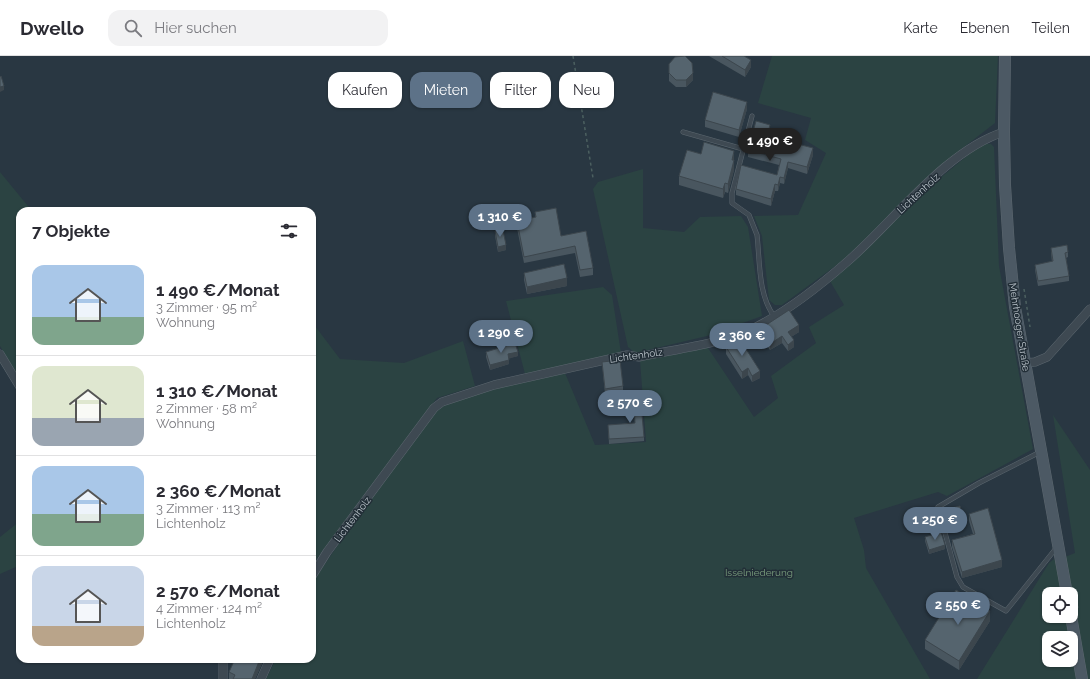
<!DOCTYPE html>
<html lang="de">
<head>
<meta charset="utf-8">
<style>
  body { margin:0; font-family:Raleway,sans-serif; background:#f2f2f3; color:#2b2b33; height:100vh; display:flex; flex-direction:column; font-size:15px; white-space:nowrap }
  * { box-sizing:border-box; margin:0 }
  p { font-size:13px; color:#7c7c81 }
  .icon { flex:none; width:22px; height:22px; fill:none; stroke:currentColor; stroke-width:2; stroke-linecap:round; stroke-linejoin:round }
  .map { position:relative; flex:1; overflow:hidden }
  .side { position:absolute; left:16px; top:151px; width:300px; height:456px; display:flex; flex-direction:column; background:#fff; border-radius:12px; box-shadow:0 1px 3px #0004 }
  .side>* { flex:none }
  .guide { position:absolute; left:328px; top:16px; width:380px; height:36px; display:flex; gap:8px }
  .fabs { position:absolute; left:1042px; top:531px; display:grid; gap:8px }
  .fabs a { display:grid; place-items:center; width:36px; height:36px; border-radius:8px; background:#fff; box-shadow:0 1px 3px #0004; font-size:20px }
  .price { position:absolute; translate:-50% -34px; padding:0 9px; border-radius:14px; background:#5d7288; color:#fff; font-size:13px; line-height:26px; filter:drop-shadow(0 1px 2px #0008) }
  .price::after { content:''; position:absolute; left:50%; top:24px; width:12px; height:9px; margin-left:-6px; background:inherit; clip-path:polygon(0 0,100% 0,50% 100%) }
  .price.selected { background:#222; color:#fff }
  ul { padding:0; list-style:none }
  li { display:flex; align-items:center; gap:12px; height:100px; padding:0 16px }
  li+li { border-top:1px solid #e1e1e2 }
  li span { display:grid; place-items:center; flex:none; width:112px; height:80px; border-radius:12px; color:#555 }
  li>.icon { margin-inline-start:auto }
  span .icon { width:48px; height:48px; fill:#fffc; stroke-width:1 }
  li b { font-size:17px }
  h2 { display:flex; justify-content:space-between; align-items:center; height:48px; padding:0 16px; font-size:17px }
  .chip { padding:0 14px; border-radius:12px; background:#fff; box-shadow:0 1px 3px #0004; font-size:14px; line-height:36px }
  .chip.selected { background:#5d7288; color:#fff }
  header { display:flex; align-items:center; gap:24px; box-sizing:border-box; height:56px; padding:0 20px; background:#fff; border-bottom:1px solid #e1e1e2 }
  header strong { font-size:19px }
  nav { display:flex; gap:22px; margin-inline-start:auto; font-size:14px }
  .search { width:280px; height:36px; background:#f2f2f3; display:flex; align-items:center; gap:10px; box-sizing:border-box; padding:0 14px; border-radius:12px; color:#7c7c81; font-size:15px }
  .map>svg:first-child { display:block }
  .green { fill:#2b4342; fill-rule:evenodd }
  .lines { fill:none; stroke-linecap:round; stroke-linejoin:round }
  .service-casing { stroke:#5c676f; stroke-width:5 }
  .minor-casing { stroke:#5c676f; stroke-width:9 }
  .secondary-casing { stroke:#5c676f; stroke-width:12 }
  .path { stroke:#4c6060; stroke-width:1.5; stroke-dasharray:3 3; stroke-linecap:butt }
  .service { stroke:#3e4952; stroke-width:4 }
  .minor { stroke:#3e4952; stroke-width:8 }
  .secondary { stroke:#4c5964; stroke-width:11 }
  .wall { fill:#49565f }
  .shaded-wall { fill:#3c464d }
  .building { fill:#55646e; stroke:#3c464d }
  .labels { text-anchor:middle; stroke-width:3; stroke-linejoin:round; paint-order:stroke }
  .street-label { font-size:10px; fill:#bbc4cb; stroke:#222e37 }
  .park-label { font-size:10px; fill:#7b9f7e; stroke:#222e37 }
</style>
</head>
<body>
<header>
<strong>Dwello</strong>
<div class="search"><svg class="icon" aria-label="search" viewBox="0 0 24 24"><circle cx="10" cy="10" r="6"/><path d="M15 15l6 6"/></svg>Hier suchen</div>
<nav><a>Karte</a><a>Ebenen</a><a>Teilen</a></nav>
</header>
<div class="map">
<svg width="1090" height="623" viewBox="0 0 1090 623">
  <rect width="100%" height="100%" fill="#293742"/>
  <path class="green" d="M772,0H998L995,67L964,91L911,137L849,200L782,249H775L769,244L762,180L754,160L798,159L826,97L805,84L811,62L758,47Z
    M986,88H991L994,91L999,210L1033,393L947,440L938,436L854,462L864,494L866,512L930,623H266L276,603H312V530L316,521L358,460L432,359L444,348L509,329L565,317L595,389L646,386L640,304L706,289L754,361L778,342L771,320L816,287L809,271L844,249L830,225L933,128L974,94Z
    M643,113V172L684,176L700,161L741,160L748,171L762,260L707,280L635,297L628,291L593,133L598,126Z
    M0,116L32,155H20V324L0,290Z
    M603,231L612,239L621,297L525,318L506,245Z
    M312,266L340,303L404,307L463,285L475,330L437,342L315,505L312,503Z
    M1053,359L1090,414V623H977L1049,507L1054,503L1055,505L1075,497ZM1049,538H1071V560H1049ZM1049,582H1071V604H1049Z
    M20,465V511L18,510L0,518V481Z"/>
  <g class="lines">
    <defs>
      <path id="service" d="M752,60L732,137V147L749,159L757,179C760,205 758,239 774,260
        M683,76L743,93
        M1040,396L979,427L938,451L957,521L963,531L1006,555L1057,491"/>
      <path id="minor" d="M0,298L20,331
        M1025,307L1035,306L1047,301L1090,253
        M312,520L327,496L434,352L442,346L494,329L627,299L639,301C676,293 721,288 754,272C786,256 822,228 848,205C894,165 946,94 1004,76
        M223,623V603
        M261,623L270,603"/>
      <path id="secondary" d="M1005,0L1004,76L1005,129L1009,192L1015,251L1067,538
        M1071,560L1082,623"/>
    </defs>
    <use href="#service" class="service-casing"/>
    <use href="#minor" class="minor-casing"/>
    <use href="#secondary" class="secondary-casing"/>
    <path class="path" d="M573,0L593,122
      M1024,233L1030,271
      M1076,543L1078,553"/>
    <use href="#service" class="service"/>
    <use href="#minor" class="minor"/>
    <use href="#secondary" class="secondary"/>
  </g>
  <path class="wall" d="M709,0H744L751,11L745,21Z
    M669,8L693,24L686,31H676L669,25Z
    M747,53L739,81L705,71V64Z
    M770,75L769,80L813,99L807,118L788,112L784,128L780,127L778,135H775L771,150L736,139V133L777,119L779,109L748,101V94Z
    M734,95V114L728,137L725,136L723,142L679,129V120L701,98Z
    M535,156L561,180L586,175L593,212V219L580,221L575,197L524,207L517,172V165L535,161Z
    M495,175L506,194L498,196L495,180Z
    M1051,192L1068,196V201L1066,202L1069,220V225L1038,230L1035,214V209L1052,206L1051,197Z
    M524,217L567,230L527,238L524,224Z
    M760,273L799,276L791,281L794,291L788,295L782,287L770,294L760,280Z
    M726,291L760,322L752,326L748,319L742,323L726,298Z
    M486,296L518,300L509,302V308L490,314L486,301Z
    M602,306L623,330V335L605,338Z
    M633,337L644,381V385L609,388L608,369L635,367Z
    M944,454L962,463L946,468L944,459Z
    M969,458L1002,511L962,522L952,491V484L973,478L969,465Z
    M925,481L945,493L929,498L925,485Z
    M990,565L959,614L925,593V584Z
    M264,603L255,623H229V616Z"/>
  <path class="shaded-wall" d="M751,4V11L745,21V14Z
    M693,17V24L686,31V24Z
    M4,30V34L0,36V31Z
    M747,46V53L739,81V74Z
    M770,69V75L767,86V80Z
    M813,92V99L807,118V111Z
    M734,95V105L732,104Z
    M734,104V114L728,137V128Z
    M788,106V112L784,128V122Z
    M780,121V127L778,135V129Z
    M725,127V136L723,142V133Z
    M775,128V135L771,150V143Z
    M506,189V194L498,196V191Z
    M567,222V230L527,238V231Z
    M799,269V276L788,283V276Z
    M782,280V287L770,294V288Z
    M794,284V291L788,295V289Z
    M518,296V300L508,303V298Z
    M509,304V308L490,314V309Z
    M748,312V319L742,323V316Z
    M760,315V322L752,326V320Z
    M962,459V463L946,468V464Z
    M945,489V493L929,498V494Z
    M1002,504V511L962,522V516Z
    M990,555V565L959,614V605Z
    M260,603H264L255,623H252Z"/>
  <path class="building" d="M685,0L692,7L693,17L686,24H676L669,17V8L675,1Z
    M722,0H744L751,4L745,14Z
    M1,20L4,30L0,31V21Z
    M713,36L747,46L739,74L705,64Z
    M756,65L770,69L767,80L813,92L807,111L788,106L784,122L780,121L778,129L775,128L771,143L736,133L741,109L777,119L781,103L748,94Z
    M704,86L734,95L732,104H734L728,128L725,127L723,133L679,120L687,94L701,98Z
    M556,152L561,180L586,175L593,212L580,214L575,190L524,201L517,165L536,161L535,156Z
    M503,174L506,189L498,191L495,175Z
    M1067,189L1068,196L1065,197L1069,220L1038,225L1035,209L1053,205L1051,192Z
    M564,208L567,222L527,231L524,217Z
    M789,254L799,269L788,276L794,284L788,289L782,280L770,288L760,273Z
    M739,282L760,315L752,320L748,312L742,316L726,291Z
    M515,287L518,296L508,298L509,304L490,309L486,296Z
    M620,304L623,330L605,333L602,306Z
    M640,336L644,381L609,383L608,369L635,367L633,337Z
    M960,450L962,459L946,464L944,454Z
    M988,452L1002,504L962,516L952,484L975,478L969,458Z
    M941,476L945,489L929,494L925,481Z
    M956,534L990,555L959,605L925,584Z
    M235,603H260L252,623H233L235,619L229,616Z"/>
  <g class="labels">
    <g class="street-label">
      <text transform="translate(918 137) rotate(-43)" y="4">Lichtenholz</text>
      <text transform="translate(1020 271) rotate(81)" y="4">Mehrhooger Straße</text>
      <text transform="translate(636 299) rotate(-8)" y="4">Lichtenholz</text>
      <text transform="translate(352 463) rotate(-53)" y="4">Lichtenholz</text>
    </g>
    <g class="park-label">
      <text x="759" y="520">Isselniederung</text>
    </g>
  </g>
</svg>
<div class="fabs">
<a><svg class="icon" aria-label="locate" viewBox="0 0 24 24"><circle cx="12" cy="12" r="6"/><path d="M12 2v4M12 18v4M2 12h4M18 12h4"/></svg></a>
<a><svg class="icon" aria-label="layers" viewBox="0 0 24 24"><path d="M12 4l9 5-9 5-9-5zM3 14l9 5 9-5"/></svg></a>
</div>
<b class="price selected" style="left:770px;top:106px">1 490 €</b>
<b class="price" style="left:500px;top:182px">1 310 €</b>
<b class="price" style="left:501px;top:298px">1 290 €</b>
<b class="price" style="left:742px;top:301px">2 360 €</b>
<b class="price" style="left:630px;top:368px">2 570 €</b>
<b class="price" style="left:935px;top:485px">1 250 €</b>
<b class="price" style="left:958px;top:570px">2 550 €</b>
<div class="guide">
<a class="chip">Kaufen</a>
<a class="chip selected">Mieten</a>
<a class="chip">Filter</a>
<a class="chip">Neu</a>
</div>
<section class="side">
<h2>7 Objekte<svg class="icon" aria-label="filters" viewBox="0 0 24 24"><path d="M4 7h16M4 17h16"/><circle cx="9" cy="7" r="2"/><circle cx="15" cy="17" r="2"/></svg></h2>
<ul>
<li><span style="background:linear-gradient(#a9c7e8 65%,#7fa58c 0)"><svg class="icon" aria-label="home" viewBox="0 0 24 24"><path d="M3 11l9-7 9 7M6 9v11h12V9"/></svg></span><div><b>1 490 €/Monat</b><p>3 Zimmer · 95 m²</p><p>Wohnung</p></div></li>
<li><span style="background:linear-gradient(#dfe7d0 65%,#9aa5b1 0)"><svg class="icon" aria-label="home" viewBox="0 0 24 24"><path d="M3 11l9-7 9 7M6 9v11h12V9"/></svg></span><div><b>1 310 €/Monat</b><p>2 Zimmer · 58 m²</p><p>Wohnung</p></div></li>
<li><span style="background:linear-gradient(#a9c7e8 60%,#7fa58c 0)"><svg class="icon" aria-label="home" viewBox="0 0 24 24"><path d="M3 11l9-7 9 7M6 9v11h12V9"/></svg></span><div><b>2 360 €/Monat</b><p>3 Zimmer · 113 m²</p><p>Lichtenholz</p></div></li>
<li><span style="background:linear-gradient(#c9d6e8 75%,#b9a48a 0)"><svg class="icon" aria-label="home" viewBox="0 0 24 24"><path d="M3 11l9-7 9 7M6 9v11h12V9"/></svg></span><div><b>2 570 €/Monat</b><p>4 Zimmer · 124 m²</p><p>Lichtenholz</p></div></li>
</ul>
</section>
</div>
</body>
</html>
